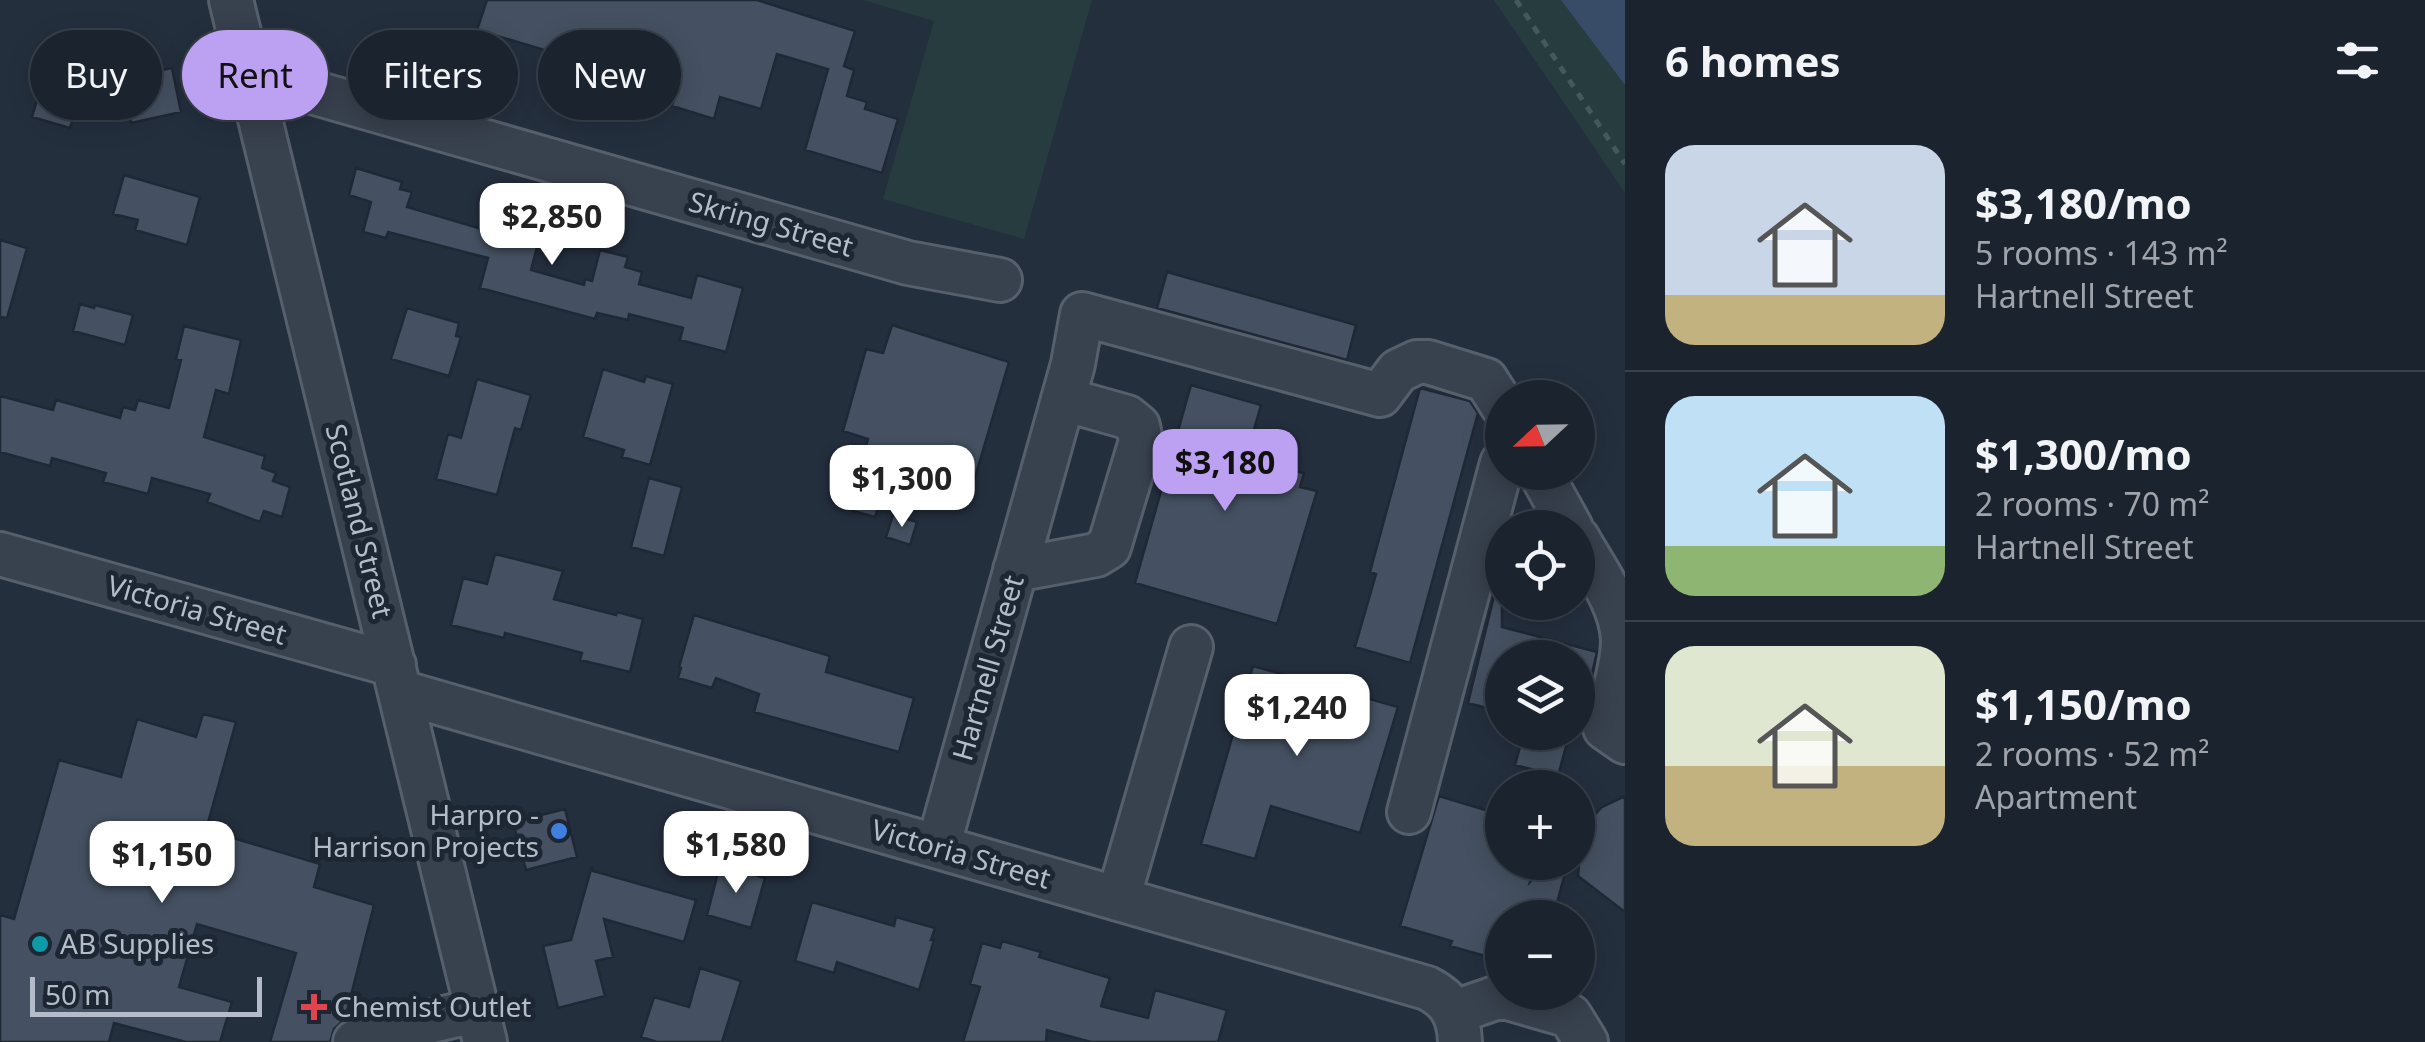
<!DOCTYPE html>
<html lang="en">
<head>
<meta charset="utf-8">
<style>
  body { margin:0; font-family:"Noto Sans",sans-serif; background:#242b36; color:#f1f3f6; height:100vh; display:flex; flex-direction:column; font-size:38px; white-space:nowrap }
  * { box-sizing:border-box; margin:0 }
  p { font-size:32px; color:#a0a4aa }
  .icon { flex:none; width:55px; height:55px; fill:none; stroke:currentColor; stroke-width:2; stroke-linecap:round; stroke-linejoin:round }
  .map { position:relative; flex:1; overflow:hidden }
  .side { display:flex; flex-direction:column; background:#1b232e; width:800px }
  .side>* { flex:none }
  .guide { position:absolute; left:30px; top:30px; width:950px; height:90px; display:flex; gap:20px }
  .needle { width:65px; rotate:248deg }
  .fabs { position:absolute; left:1485px; top:380px; display:grid; gap:20px }
  .fabs a { display:grid; place-items:center; width:110px; height:110px; border-radius:50%; background:#1b232e; box-shadow:0 5px 25px #0003,0 0 0 2px #39404a; font-size:50px }
  .scale { position:absolute; left:30px; bottom:25px; width:232px; box-sizing:border-box; padding-left:10px; border:5px solid #b4bcc9; border-top:0; font-size:28px; line-height:35px; white-space:nowrap; color:#b4bcc9; -webkit-text-stroke:8px #1d2633; paint-order:stroke }
  .price { position:absolute; translate:-50% -85px; padding:0 22px; border-radius:20px; background:#fff; color:#222; font-size:32px; line-height:65px; filter:drop-shadow(0 2px 5px #0008) }
  .price::after { content:''; position:absolute; left:50%; top:60px; width:30px; height:22px; margin-left:-15px; background:inherit; clip-path:polygon(0 0,100% 0,50% 100%) }
  .price.current { background:#bca0f2; color:#111 }
  ul { padding:0; list-style:none }
  li { display:flex; align-items:center; gap:30px; height:250px; padding:0 40px }
  li+li { border-top:2px solid #39404a }
  li span { display:grid; place-items:center; flex:none; width:280px; height:200px; border-radius:30px; color:#555 }
  li>.icon { margin-inline-start:auto }
  span .icon { width:120px; height:120px; fill:#fffc; stroke-width:1 }
  li b { font-size:42px }
  h2 { display:flex; justify-content:space-between; align-items:center; height:120px; padding:0 40px; font-size:42px }
  .pill { padding:0 35px; border-radius:45px; background:#1b232e; box-shadow:0 5px 25px #0003,0 0 0 2px #39404a; font-size:35px; line-height:90px }
  .pill.current { background:#bca0f2; color:#111 }
  main { display:flex; flex:1; min-height:0 }
  .map>svg:first-child { display:block }
  .green { fill:#263c3f }
  .water { fill:#394c67 }
  .building { fill:#455162; stroke:#1f2835; stroke-width:2.5 }
  .lines { fill:none; stroke-linecap:round; stroke-linejoin:round }
  .minor-casing { stroke:#565f6c; stroke-width:48 }
  .path { stroke:#44595c; stroke-width:5; stroke-dasharray:8 8; stroke-linecap:butt }
  .minor { stroke:#38414e; stroke-width:42 }
  .shop-dot { fill:#3f7fe0; stroke:#1d2633; stroke-width:4 }
  .culture-dot { fill:#0f9aa8; stroke:#1d2633; stroke-width:4 }
  .health-dot { fill:#e0444e; stroke:#1d2633; stroke-width:4 }
  .labels { text-anchor:middle; stroke-width:10; stroke-linejoin:round; paint-order:stroke }
  .street-label { font-size:28px; fill:#b4bcc9; stroke:#1d2633 }
  .poi-label { font-size:28px; fill:#b4bcc9; stroke:#1d2633; text-anchor:start }
</style>
</head>
<body>
<main>
<div class="map">
<svg width="1625" height="1042" viewBox="0 0 1625 1042">
  <rect width="100%" height="100%" fill="#242f3e"/>
  <path class="green" d="M863,0H1092L1024,239L883,199L934,21Z
    M1494,0H1625V193Z"/>
  <path class="water" d="M1561,0H1625V85Z"/>
  <path class="building" d="M487,0H757L855,31L844,66L854,70L847,96L867,102L865,109L898,119L882,173L805,150L828,69L777,54L761,109L720,97L714,119L672,106L678,86L604,63L601,76L546,60L548,51L477,30Z
    M172,68L181,112L131,123L122,78Z
    M41,87L79,98L70,128L32,117Z
    M356,168L402,182L400,189L412,192L407,207L495,233L502,206L545,217L531,270L584,285L585,279L592,281L600,250L628,257L625,267L642,272L639,284L691,298L697,275L743,288L726,352L680,340L683,328L629,314L628,320L597,313L595,319L480,288L488,258L388,232L386,238L363,232L371,202L349,195Z
    M124,175L200,197L187,245L135,230L138,220L113,214Z
    M0,240L27,248L7,318L0,317Z
    M1167,272L1356,325L1347,360L1157,308Z
    M80,304L94,308L95,305L133,315L125,345L73,331Z
    M407,308L459,323L456,336L461,337L449,376L391,359Z
    M892,325L1009,362L973,484L945,476L950,461L896,448L875,517L846,509L868,439L843,431L866,349L883,353Z
    M184,326L241,340L229,394L216,390L204,437L265,456L262,468L276,473L273,481L290,487L282,517L264,511L260,522L207,502L210,494L152,478L148,494L103,482L106,473L52,458L50,466L0,452V396L53,410L56,400L120,418L123,407L135,410L138,400L169,408L181,360L176,359Z
    M603,369L644,382L646,376L673,384L650,465L622,457L624,450L583,437Z
    M477,379L531,395L521,430L515,428L497,495L436,479L448,434L461,438Z
    M1191,385L1261,405L1247,454L1279,463L1278,467L1304,473L1300,487L1317,491L1277,624L1135,583Z
    M1420,388L1470,401L1478,413L1410,663L1355,647L1376,574L1370,572Z
    M649,478L682,487L664,556L631,547Z
    M893,515L917,522L910,545L886,537Z
    M495,554L563,571L554,599L616,615L617,612L643,619L630,672L580,660L582,653L505,633L504,638L451,625L463,578L487,584Z
    M1494,596L1502,597V627L1597,652L1581,722V730H1578V658H1502V712L1468,703Z
    M694,615L830,656L826,672L914,698L899,752L754,712L759,694L716,678L712,688L678,678L681,668L679,667Z
    M1253,666L1398,707L1360,833L1271,806L1255,859L1201,844Z
    M203,714L236,722L206,830L320,864L314,887L374,905L345,1019L334,1029L330,1042H270L296,953L197,924L179,987L232,1002L220,1042H186L114,1023L109,1042H0V915L14,919L59,760L121,777L137,719L196,737Z
    M1524,732H1570L1558,776L1515,765Z
    M1439,796L1502,815V862H1535L1530,882L1549,862H1568L1553,918H1502V956L1486,951L1485,956L1450,946L1452,941L1400,926Z
    M1625,796V912L1578,876L1581,837L1589,821L1602,807Z
    M565,809L577,857L526,870L513,822Z
    M720,865L765,878L751,928L707,915Z
    M592,866L593,871L696,900L684,942L604,919L613,957L596,961L605,996L558,1008L543,946L571,940Z
    M812,902L894,926L896,917L935,928L931,940H934L919,990L837,962L834,973L795,961Z
    M1002,941L1041,952L1039,957L1110,978L1101,1006L1148,1018L1155,990L1227,1010L1218,1042H1091L1047,1030L1046,1042H963L980,987L970,984L982,943L1000,948Z
    M700,968L741,981L722,1042H657L641,1037L654,997L689,1007Z"/>
  <g class="lines">
    <defs>
      <path id="minor" d="M231,0L485,1042
        M254,92L282,88H298L908,263L1000,280
        M1540,472L1571,528
        M1578,539C1595,570 1622,604 1623,641C1623,667 1611,702 1605,728L1625,742
        M0,554L394,665
        M1015,570L1096,555L1109,547L1141,441L1138,426L1127,417L1063,399
        M401,692L1427,988C1451,1000 1459,1016 1460,1042
        M1409,812L1502,463
        M938,847L1073,364L1082,314L1380,395L1398,371L1417,362H1428L1486,380L1502,405
        M1118,899L1191,647
        M1455,1012L1501,996L1570,1016L1586,1042
        M355,1042L362,1038L477,1010"/>
    </defs>
    <use href="#minor" class="minor-casing"/>
    <path class="path" d="M1516,0L1625,164"/>
    <use href="#minor" class="minor"/>
  </g>
  <circle class="shop-dot" cx="559" cy="831" r="10"/>
  <circle class="culture-dot" cx="40" cy="944" r="10"/>
  <path class="health-dot" d="M309 992h10v10h10v10h-10v10h-10v-10h-10v-10h10z"/>
  <g class="labels">
    <g class="street-label">
      <text transform="translate(771 224) rotate(16)" y="10">Skring Street</text>
      <text transform="translate(359 521) rotate(76)" y="10">Scotland Street</text>
      <text transform="translate(197 610) rotate(16)" y="10">Victoria Street</text>
      <text transform="translate(988 668) rotate(-74)" y="10">Hartnell Street</text>
      <text transform="translate(961 854) rotate(16)" y="10">Victoria Street</text>
    </g>
    <g class="poi-label">
      <text x="539" y="825" text-anchor="end">Harpro -<tspan x="539" dy="32">Harrison Projects</tspan></text>
      <text x="60" y="954">AB Supplies</text>
      <text x="334" y="1017">Chemist Outlet</text>
    </g>
  </g>
</svg>
<div class="fabs">
<a><svg class="needle" viewBox="-14 -14 28 28"><path d="M0-13l5 13h-10z" fill="#e53935"/><path d="M0 13l5-13h-10z" fill="#a0a4aa"/></svg></a>
<a><svg class="icon" aria-label="locate" viewBox="0 0 24 24"><circle cx="12" cy="12" r="6"/><path d="M12 2v4M12 18v4M2 12h4M18 12h4"/></svg></a>
<a><svg class="icon" aria-label="layers" viewBox="0 0 24 24"><path d="M12 4l9 5-9 5-9-5zM3 14l9 5 9-5"/></svg></a>
<a>+</a>
<a>−</a>
</div>
<div class="scale">50 m</div>
<b class="price" style="left:552px;top:268px">$2,850</b>
<b class="price current" style="left:1225px;top:514px">$3,180</b>
<b class="price" style="left:902px;top:530px">$1,300</b>
<b class="price" style="left:1297px;top:759px">$1,240</b>
<b class="price" style="left:736px;top:896px">$1,580</b>
<b class="price" style="left:162px;top:906px">$1,150</b>
<div class="guide">
<a class="pill">Buy</a>
<a class="pill current">Rent</a>
<a class="pill">Filters</a>
<a class="pill">New</a>
</div>
</div>
<section class="side">
<h2>6 homes<svg class="icon" aria-label="filters" viewBox="0 0 24 24"><path d="M4 7h16M4 17h16"/><circle cx="9" cy="7" r="2"/><circle cx="15" cy="17" r="2"/></svg></h2>
<ul>
<li><span style="background:linear-gradient(#c9d6e8 75%,#c2b280 0)"><svg class="icon" aria-label="home" viewBox="0 0 24 24"><path d="M3 11l9-7 9 7M6 9v11h12V9"/></svg></span><div><b>$3,180/mo</b><p>5 rooms · 143 m²</p><p>Hartnell Street</p></div></li>
<li><span style="background:linear-gradient(#bfe0f5 75%,#8fb573 0)"><svg class="icon" aria-label="home" viewBox="0 0 24 24"><path d="M3 11l9-7 9 7M6 9v11h12V9"/></svg></span><div><b>$1,300/mo</b><p>2 rooms · 70 m²</p><p>Hartnell Street</p></div></li>
<li><span style="background:linear-gradient(#dfe7d0 60%,#c2b280 0)"><svg class="icon" aria-label="home" viewBox="0 0 24 24"><path d="M3 11l9-7 9 7M6 9v11h12V9"/></svg></span><div><b>$1,150/mo</b><p>2 rooms · 52 m²</p><p>Apartment</p></div></li>
</ul>
</section>
</main>
</body>
</html>
